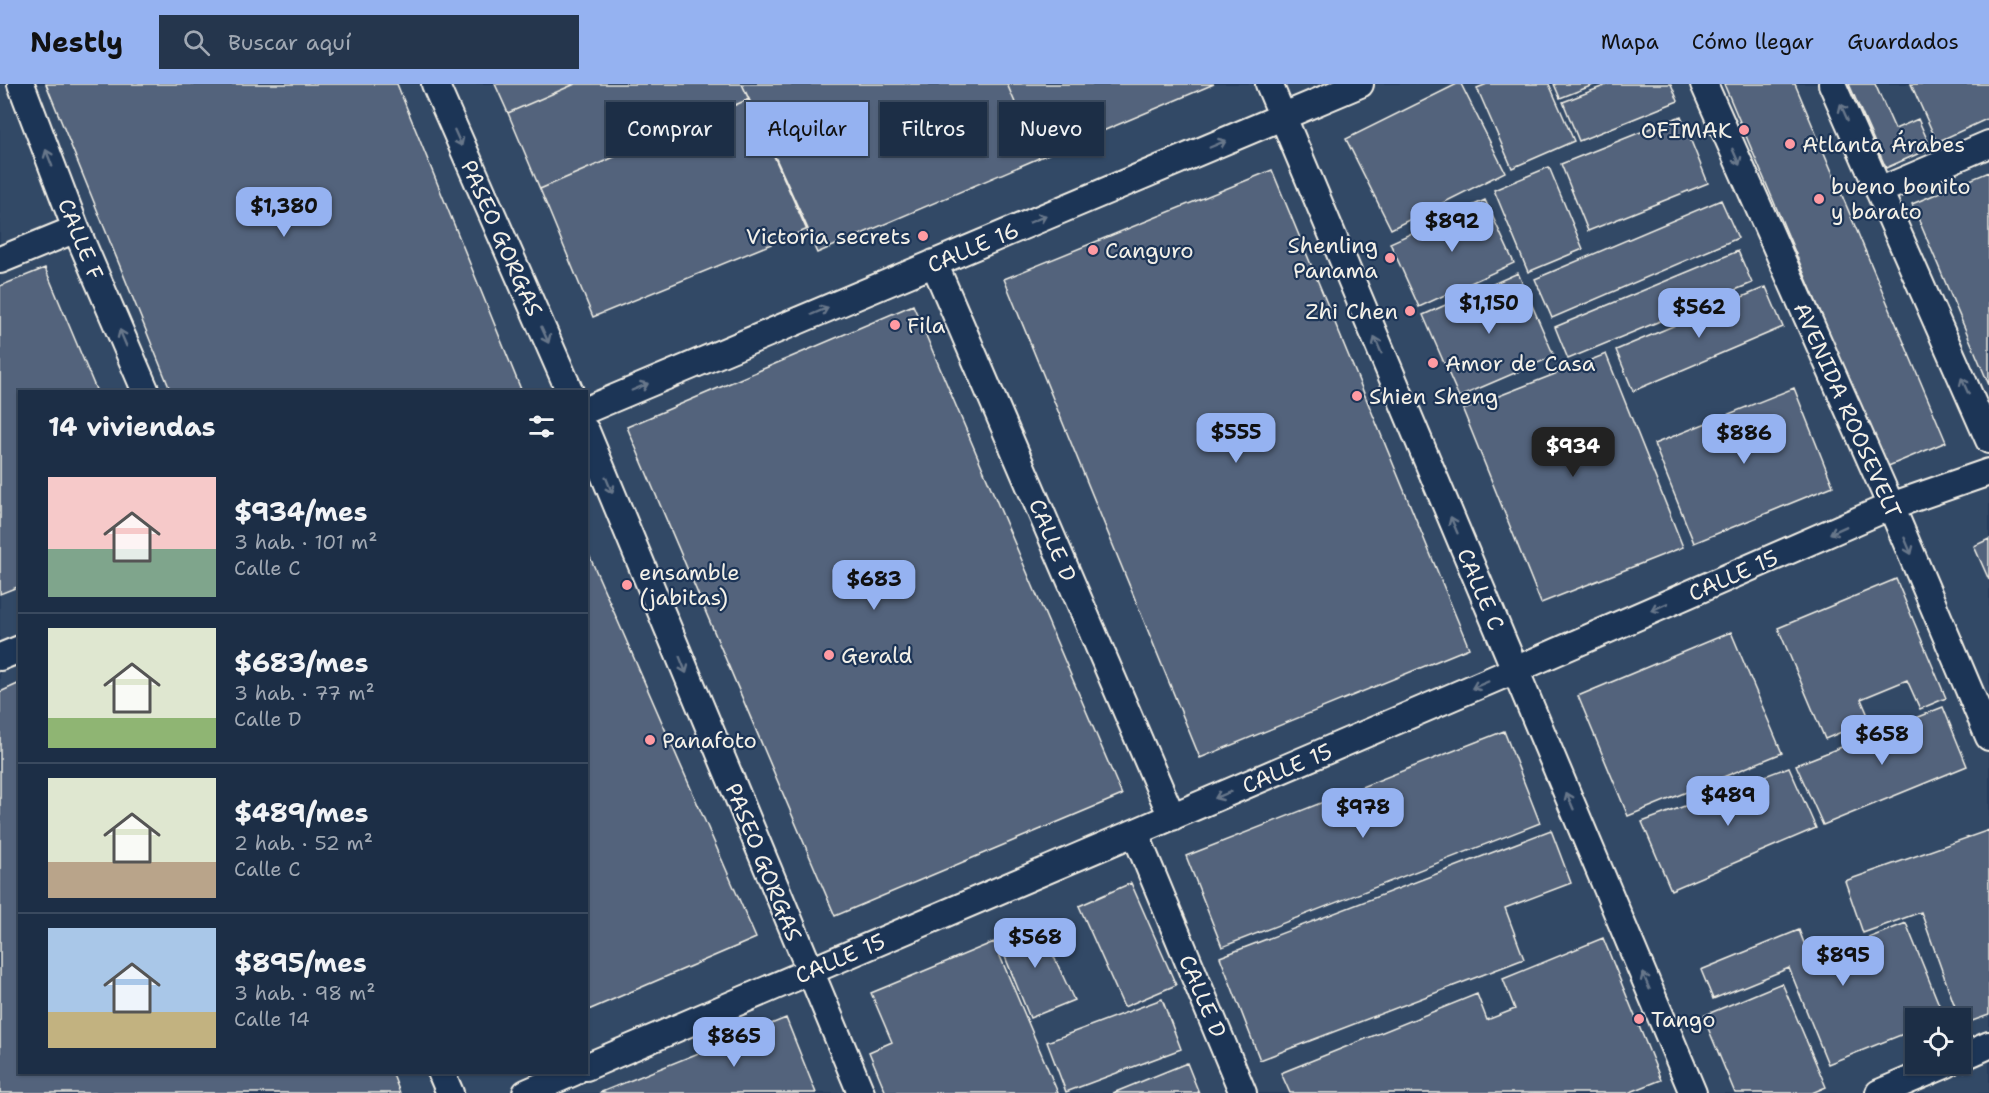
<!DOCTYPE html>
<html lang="es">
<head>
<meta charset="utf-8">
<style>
  body { margin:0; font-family:"Shantell Sans",sans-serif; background:#25364d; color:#f1f3f6; height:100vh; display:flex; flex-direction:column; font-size:22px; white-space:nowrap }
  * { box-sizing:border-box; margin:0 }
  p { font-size:20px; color:#a0a8b3 }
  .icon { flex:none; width:33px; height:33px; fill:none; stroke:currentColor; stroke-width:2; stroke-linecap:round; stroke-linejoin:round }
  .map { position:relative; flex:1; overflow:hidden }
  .side { position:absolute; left:18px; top:306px; width:570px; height:684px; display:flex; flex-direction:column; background:#1c2e46; border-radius:0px; box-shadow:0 2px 4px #0004,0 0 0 2px #3a4a5f }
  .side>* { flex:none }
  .banner { position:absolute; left:606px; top:18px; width:570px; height:54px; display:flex; gap:12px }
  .controls { position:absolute; left:1905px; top:924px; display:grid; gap:12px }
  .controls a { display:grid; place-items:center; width:66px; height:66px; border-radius:0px; background:#1c2e46; box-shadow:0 2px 4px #0004,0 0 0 2px #3a4a5f; font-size:30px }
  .price { position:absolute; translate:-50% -51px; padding:0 14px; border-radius:12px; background:#95b2f1; color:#111; font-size:20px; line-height:39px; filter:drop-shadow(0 2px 3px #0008) }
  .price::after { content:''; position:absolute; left:50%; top:36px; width:18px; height:14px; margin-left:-9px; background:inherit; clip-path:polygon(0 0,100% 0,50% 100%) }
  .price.on { background:#222; color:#fff }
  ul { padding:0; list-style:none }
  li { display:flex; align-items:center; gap:18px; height:150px; padding:0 30px }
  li+li { border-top:2px solid #3a4a5f }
  li span { display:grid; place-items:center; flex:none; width:168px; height:120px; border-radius:0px; color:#555 }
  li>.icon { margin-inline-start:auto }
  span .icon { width:72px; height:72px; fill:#fffc; stroke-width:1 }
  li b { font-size:26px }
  h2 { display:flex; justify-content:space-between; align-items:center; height:72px; padding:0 30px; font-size:26px }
  .chip { padding:0 21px; border-radius:0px; background:#1c2e46; box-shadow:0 2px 4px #0004,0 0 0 2px #3a4a5f; font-size:21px; line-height:54px }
  .chip.on { background:#95b2f1; color:#111 }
  header { display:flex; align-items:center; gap:36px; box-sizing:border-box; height:84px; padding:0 30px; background:#95b2f1; color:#111 }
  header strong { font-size:28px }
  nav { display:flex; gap:33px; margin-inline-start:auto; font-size:21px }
  .search { width:420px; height:54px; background:#25364d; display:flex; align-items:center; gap:15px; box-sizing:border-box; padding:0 21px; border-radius:0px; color:#a0a8b3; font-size:22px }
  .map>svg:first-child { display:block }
  .built { fill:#334966; fill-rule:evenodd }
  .building { fill:#52647b; stroke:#f4f1e8; stroke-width:1.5 }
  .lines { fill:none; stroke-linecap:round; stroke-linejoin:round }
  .street-casing { stroke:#f4f1e8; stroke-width:30 }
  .street { stroke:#1d3557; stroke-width:26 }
  .oneway { stroke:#68778a }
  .poi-dot { fill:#ff9aa2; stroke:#1d3557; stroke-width:2 }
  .labels { text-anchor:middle; stroke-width:4.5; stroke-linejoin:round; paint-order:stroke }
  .poi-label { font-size:22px; fill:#f4f1e8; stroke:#1d3557; text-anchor:start }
  .street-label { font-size:22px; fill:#f4f1e8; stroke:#1d3557 }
</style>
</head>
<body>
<header>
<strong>Nestly</strong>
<div class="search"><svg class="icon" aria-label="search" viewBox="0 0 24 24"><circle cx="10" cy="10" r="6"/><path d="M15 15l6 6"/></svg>Buscar aquí</div>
<nav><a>Mapa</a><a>Cómo llegar</a><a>Guardados</a></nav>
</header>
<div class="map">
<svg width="1989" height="1009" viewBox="0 0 1989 1009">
  <rect width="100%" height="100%" fill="#263d5d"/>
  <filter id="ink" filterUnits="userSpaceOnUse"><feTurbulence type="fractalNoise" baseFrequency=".0167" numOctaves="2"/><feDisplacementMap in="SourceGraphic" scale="12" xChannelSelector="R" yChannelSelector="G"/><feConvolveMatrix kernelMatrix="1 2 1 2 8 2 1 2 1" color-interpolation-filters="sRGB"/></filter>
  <g filter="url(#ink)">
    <path class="built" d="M0,0H1989V1009H0ZM20,308H586V988H20ZM1916,934H1960V980H1916Z"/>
    <path class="building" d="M46,0H397L522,308H171Z
      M495,0H575L508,29Z
      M575,0H742L749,15L540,105L508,29Z
      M742,0H1007L1039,74L817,169Z
      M1007,0H1214L1039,74Z
      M1457,0H1461L1505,88L1391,145L1346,55Z
      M1487,0H1549L1574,57L1512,84L1477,4Z
      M1554,0H1596L1560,14Z
      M1671,0L1678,17L1579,57L1563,18L1609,0Z
      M1724,0H1795L1946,358L1886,383Z
      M1849,0H1875L1895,45L1918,35L1931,64L1886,84Z
      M1911,0H1989V34L1937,58Z
      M749,15L808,145L593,233L540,105Z
      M1681,32L1708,99L1588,147L1561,80Z
      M1549,83L1583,165L1528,188L1494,106Z
      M1272,86L1469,564L1200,674L1004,195Z
      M1989,88V301L1912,120Z
      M1485,116L1514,179L1419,223L1390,159Z
      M1721,116L1738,154L1552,234L1535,195Z
      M1738,167L1752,199L1568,275L1555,243Z
      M45,184L97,308H20V502L0,510V202Z
      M1518,189L1554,272L1459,313L1423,231Z
      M1766,203L1783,243L1633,307L1616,266Z
      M913,221L1122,711L835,832L627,343Z
      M1606,270L1683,463L1541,519L1463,326Z
      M1794,304L1833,402L1694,459L1654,360Z
      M1989,455V496L1974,462Z
      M586,464L756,854L586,927Z
      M1896,495L1946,614L1920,625L1907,596L1861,615L1870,636L1825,655L1778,544Z
      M1731,548L1782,669L1628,732L1578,612Z
      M20,599V988H392L400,1009H0V608Z
      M1943,623L1967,682L1823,741L1796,681Z
      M1504,647L1540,739L1222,863L1186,772Z
      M1789,683L1816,744L1671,806L1642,738Z
      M1551,746L1571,799L1505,824L1524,875L1260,976L1220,873Z
      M1989,746V931L1961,941L1960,934H1959L1921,828L1863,849L1845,797Z
      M1131,799L1176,901L1124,923L1079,822Z
      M1036,834L1074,916L1030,934L997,853Z
      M1906,839L1944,933L1916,934V945L1828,980L1789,884L1713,915L1701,886L1799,846L1811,877Z
      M1603,854L1661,996L1628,1009H1290L1281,989L1477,910L1487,936L1515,925L1503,895Z
      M994,858L1058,1009H886L869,968L892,958L871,909Z
      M1782,899L1826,1003L1812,1009H1735L1703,932Z
      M1162,915L1181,965L1066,1008L1047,958Z
      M786,934L816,1009H599Z
      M1187,979L1199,1009H1113Z"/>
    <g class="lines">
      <defs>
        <path id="street" d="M21,0L76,145L146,308
          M435,0L570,308
          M1269,0L1693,1009
          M1704,0L1891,422L1989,653
          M1832,0L1989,356
          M1879,107L1989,60
          M0,176L76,145
          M934,179L1172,733
          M586,326L1360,0
          M586,347L861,1009
          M0,573L20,565
          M1135,749L1243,1009
          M1960,974L1989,961
          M586,983L1515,586L1891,422L1989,388
          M441,988L450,1009
          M526,1009L574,988
          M1879,1009L1947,980"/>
      </defs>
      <use href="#street" class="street-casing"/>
      <use href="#street" class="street"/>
    </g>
    <defs><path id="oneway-shaft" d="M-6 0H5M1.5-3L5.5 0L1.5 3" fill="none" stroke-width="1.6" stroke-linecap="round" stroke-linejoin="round" transform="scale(1.5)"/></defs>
    <g class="oneway">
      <use href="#oneway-shaft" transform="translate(1844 28) rotate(-114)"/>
      <use href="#oneway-shaft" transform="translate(458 54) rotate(66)"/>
      <use href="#oneway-shaft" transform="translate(1218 60) rotate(-23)"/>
      <use href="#oneway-shaft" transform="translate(1736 73) rotate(66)"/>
      <use href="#oneway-shaft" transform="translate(49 74) rotate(-111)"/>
      <use href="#oneway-shaft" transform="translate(1038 135) rotate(-23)"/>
      <use href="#oneway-shaft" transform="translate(820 227) rotate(-23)"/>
      <use href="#oneway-shaft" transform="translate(545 251) rotate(66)"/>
      <use href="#oneway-shaft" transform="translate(123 254) rotate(-113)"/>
      <use href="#oneway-shaft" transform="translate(1378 261) rotate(-113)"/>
      <use href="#oneway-shaft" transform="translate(1965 302) rotate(-114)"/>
      <use href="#oneway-shaft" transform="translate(640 303) rotate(-23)"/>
      <use href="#oneway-shaft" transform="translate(609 401) rotate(68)"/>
      <use href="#oneway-shaft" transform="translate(1454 441) rotate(-113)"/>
      <use href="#oneway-shaft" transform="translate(1838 446) rotate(156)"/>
      <use href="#oneway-shaft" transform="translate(1908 462) rotate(67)"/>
      <use href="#oneway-shaft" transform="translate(1659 523) rotate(156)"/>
      <use href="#oneway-shaft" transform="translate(683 581) rotate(68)"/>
      <use href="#oneway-shaft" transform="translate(1480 601) rotate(157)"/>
      <use href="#oneway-shaft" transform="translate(1223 711) rotate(157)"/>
      <use href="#oneway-shaft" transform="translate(1570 717) rotate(-113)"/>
      <use href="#oneway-shaft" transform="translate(1646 897) rotate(-113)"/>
    </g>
  </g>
  <g class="poi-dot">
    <circle cx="1744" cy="46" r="6"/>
    <circle cx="1790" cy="60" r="6"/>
    <circle cx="1819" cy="115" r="6"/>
    <circle cx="923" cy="152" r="6"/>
    <circle cx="1093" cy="166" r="6"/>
    <circle cx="1390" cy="174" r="6"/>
    <circle cx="1410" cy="227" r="6"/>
    <circle cx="895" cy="241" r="6"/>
    <circle cx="1433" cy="279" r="6"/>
    <circle cx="1357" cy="312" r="6"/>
    <circle cx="627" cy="501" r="6"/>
    <circle cx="829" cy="571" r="6"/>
    <circle cx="650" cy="656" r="6"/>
    <circle cx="1639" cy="935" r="6"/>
  </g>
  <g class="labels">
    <g class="poi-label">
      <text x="1732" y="54" text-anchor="end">OFIMAK</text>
      <text x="1802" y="68">Atlanta Árabes</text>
      <text x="1831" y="110">bueno bonito<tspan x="1831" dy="25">y barato</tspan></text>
      <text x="911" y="160" text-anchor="end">Victoria secrets</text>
      <text x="1378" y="169" text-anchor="end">Shenling<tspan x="1378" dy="25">Panama</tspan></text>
      <text x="1105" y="174">Canguro</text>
      <text x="1398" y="235" text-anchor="end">Zhi Chen</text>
      <text x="907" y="249">Fila</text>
      <text x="1445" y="287">Amor de Casa</text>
      <text x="1369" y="320">Shien Sheng</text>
      <text x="639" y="496">ensamble<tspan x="639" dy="25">(jabitas)</tspan></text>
      <text x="841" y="579">Gerald</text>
      <text x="662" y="664">Panafoto</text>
      <text x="1651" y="943">Tango</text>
    </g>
    <g class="street-label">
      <text transform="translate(502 154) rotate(66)" y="8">PASEO GORGAS</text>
      <text transform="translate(81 155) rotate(68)" y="8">CALLE F</text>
      <text transform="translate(973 163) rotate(-23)" y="8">CALLE 16</text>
      <text transform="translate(1848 326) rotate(66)" y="8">AVENIDA ROOSEVELT</text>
      <text transform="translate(1053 456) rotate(67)" y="8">CALLE D</text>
      <text transform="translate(1733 491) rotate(-24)" y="8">CALLE 15</text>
      <text transform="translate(1481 505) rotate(67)" y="8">CALLE C</text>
      <text transform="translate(1287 684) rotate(-23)" y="8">CALLE 15</text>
      <text transform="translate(764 778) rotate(68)" y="8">PASEO GORGAS</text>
      <text transform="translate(840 874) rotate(-23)" y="8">CALLE 15</text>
      <text transform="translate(1203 912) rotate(67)" y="8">CALLE D</text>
    </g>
  </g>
</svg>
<div class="controls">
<a><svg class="icon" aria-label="locate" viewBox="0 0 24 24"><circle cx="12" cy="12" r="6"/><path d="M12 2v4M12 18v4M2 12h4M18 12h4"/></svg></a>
</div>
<b class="price" style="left:284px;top:154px">$1,380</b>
<b class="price" style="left:1452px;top:169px">$892</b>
<b class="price" style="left:1489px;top:251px">$1,150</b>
<b class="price" style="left:1699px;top:255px">$562</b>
<b class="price" style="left:1236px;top:380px">$555</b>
<b class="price" style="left:1744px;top:381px">$886</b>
<b class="price on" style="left:1573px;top:394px">$934</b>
<b class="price" style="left:874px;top:527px">$683</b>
<b class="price" style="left:1882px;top:682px">$658</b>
<b class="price" style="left:1728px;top:743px">$489</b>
<b class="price" style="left:1363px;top:755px">$978</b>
<b class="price" style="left:1035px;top:885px">$568</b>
<b class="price" style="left:1843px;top:903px">$895</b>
<b class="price" style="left:734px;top:984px">$865</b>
<div class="banner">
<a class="chip">Comprar</a>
<a class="chip on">Alquilar</a>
<a class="chip">Filtros</a>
<a class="chip">Nuevo</a>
</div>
<section class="side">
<h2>14 viviendas<svg class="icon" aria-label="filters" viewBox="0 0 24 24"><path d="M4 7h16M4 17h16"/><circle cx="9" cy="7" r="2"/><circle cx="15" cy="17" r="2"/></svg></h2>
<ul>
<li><span style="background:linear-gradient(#f6c9c9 60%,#7fa58c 0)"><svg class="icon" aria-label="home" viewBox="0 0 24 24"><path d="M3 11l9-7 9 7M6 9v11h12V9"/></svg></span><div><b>$934/mes</b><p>3 hab. · 101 m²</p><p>Calle C</p></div></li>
<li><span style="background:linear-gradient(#dfe7d0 75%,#8fb573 0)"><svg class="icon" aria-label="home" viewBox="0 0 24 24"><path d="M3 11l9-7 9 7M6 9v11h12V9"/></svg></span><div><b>$683/mes</b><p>3 hab. · 77 m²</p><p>Calle D</p></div></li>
<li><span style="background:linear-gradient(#dfe7d0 70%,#b9a48a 0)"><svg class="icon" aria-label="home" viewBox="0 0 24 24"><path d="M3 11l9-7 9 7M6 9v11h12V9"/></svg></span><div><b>$489/mes</b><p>2 hab. · 52 m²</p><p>Calle C</p></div></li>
<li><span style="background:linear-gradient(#a9c7e8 70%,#c2b280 0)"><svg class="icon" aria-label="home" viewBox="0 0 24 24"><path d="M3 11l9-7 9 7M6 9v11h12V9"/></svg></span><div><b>$895/mes</b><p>3 hab. · 98 m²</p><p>Calle 14</p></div></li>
</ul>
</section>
</div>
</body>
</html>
